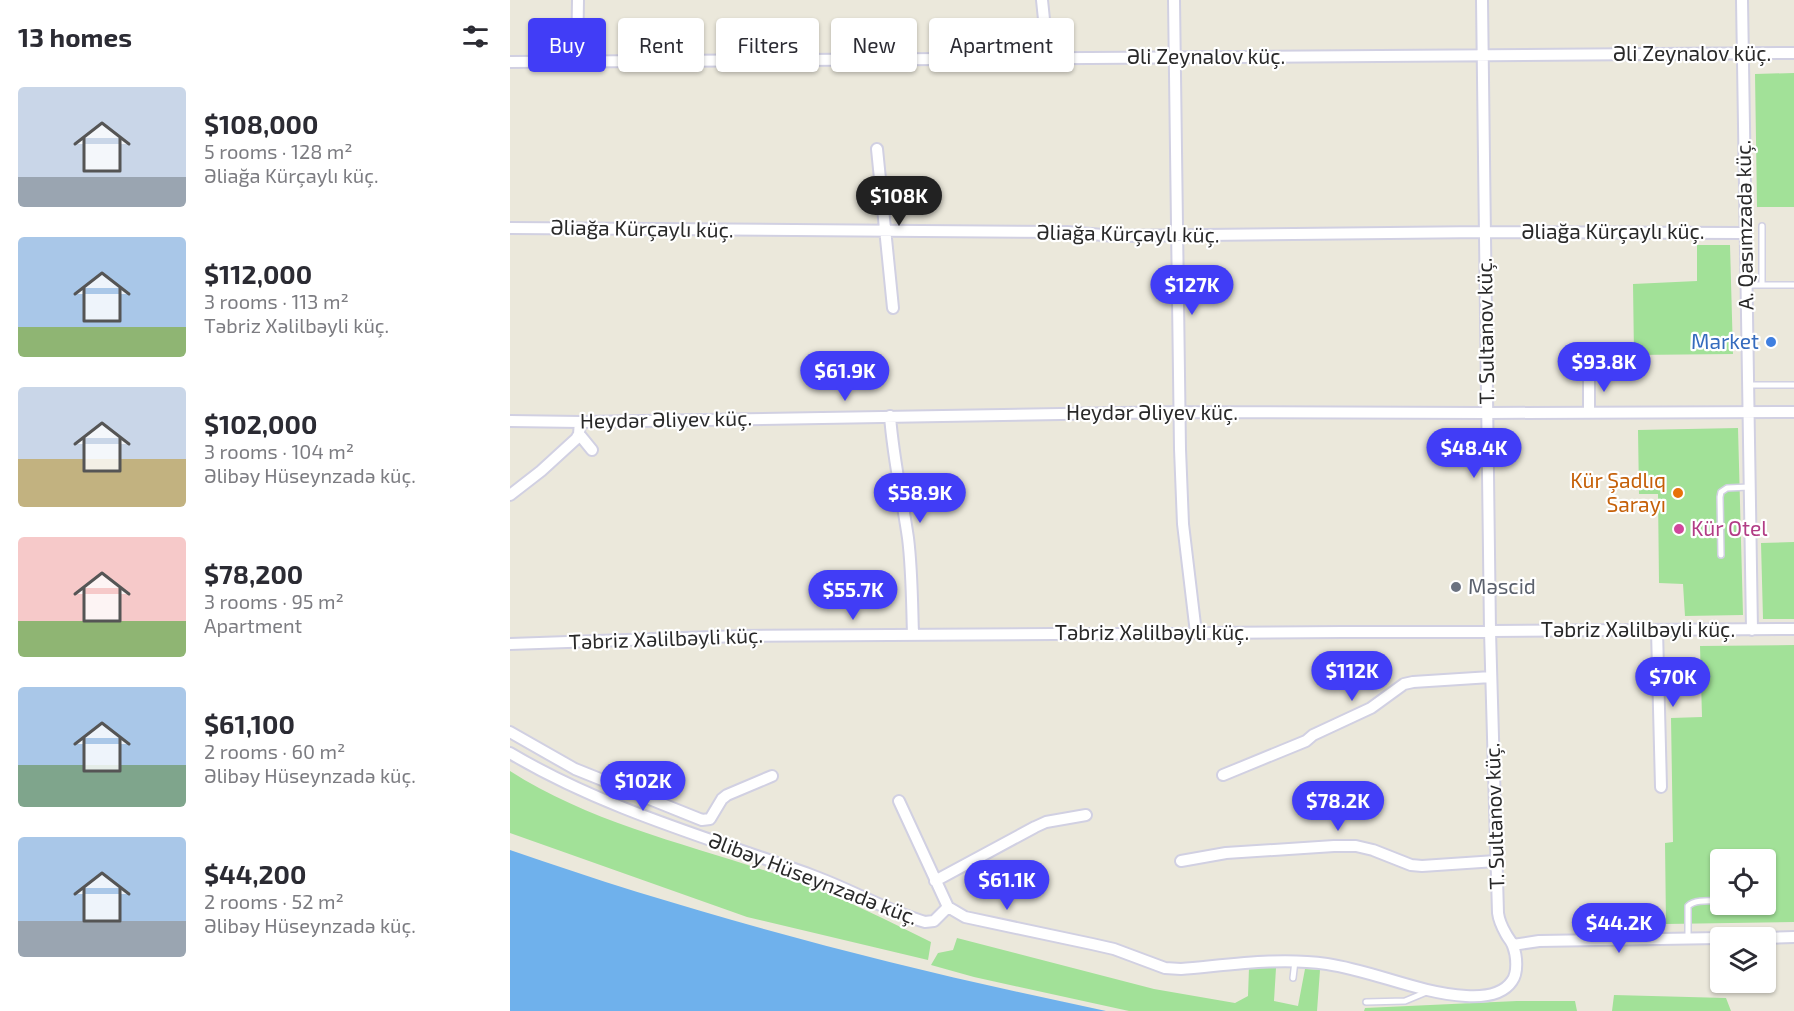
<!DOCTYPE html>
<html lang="en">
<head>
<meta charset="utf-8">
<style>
  body { margin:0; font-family:"Exo 2",sans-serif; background:#f7f7f7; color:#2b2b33; height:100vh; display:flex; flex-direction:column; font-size:22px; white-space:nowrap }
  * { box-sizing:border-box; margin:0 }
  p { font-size:20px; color:#7c7c81 }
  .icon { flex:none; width:33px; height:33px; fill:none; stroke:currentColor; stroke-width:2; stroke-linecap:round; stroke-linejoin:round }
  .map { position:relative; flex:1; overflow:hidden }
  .panel { display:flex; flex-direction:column; background:#fff; width:510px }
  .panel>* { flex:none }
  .banner { position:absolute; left:18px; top:18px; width:570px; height:54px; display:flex; gap:12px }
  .buttons { position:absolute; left:1200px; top:849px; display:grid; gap:12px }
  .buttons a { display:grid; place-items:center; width:66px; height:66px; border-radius:6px; background:#fff; box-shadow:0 2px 4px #0004; font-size:30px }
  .price { position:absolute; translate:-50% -51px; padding:0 14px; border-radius:21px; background:#413df6; color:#fff; font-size:20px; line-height:39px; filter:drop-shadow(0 2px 3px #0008) }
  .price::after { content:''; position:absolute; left:50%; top:36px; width:18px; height:14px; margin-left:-9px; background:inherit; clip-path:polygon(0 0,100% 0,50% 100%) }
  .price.selected { background:#222; color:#fff }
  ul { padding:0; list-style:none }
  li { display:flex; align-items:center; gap:18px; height:150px; padding:0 18px }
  li span { display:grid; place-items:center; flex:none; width:168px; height:120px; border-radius:6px; color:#555 }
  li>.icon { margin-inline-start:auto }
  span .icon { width:72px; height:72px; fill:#fffc; stroke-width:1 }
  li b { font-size:26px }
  h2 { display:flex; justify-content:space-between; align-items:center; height:72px; padding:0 18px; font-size:26px }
  .pill { padding:0 21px; border-radius:6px; background:#fff; box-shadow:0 2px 4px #0004; font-size:21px; line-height:54px }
  .pill.selected { background:#413df6; color:#fff }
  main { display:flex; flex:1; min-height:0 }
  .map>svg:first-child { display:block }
  .green { fill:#a2e198; fill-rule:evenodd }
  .water { fill:#6fb1ec }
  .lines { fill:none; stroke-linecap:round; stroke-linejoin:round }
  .lane-casing { stroke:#d1d0e2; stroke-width:8 }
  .street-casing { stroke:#d1d0e2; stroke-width:14 }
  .lane { stroke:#fff; stroke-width:5 }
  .street { stroke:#fff; stroke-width:10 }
  .shop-dot { fill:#3f7fe0; stroke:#fff; stroke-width:2 }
  .food-dot { fill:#e8710a; stroke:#fff; stroke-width:2 }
  .hotel-dot { fill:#d1479c; stroke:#fff; stroke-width:2 }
  .worship-dot { fill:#6b7280; stroke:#fff; stroke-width:2 }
  .labels { text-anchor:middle; stroke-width:4.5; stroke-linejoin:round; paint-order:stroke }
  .street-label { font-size:21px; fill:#292929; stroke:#fff }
  .shop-label { font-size:21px; fill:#366cbe; stroke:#fff; text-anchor:end }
  .food-label { font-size:21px; fill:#c56008; stroke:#fff; text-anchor:end }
  .hotel-label { font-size:21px; fill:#b23c85; stroke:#fff; text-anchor:start }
  .worship-label { font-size:21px; fill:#5b616d; stroke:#fff; text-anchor:start }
</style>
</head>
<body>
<main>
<section class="panel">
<h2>13 homes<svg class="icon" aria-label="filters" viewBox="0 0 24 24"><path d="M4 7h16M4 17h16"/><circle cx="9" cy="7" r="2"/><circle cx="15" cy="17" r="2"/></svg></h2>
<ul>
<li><span style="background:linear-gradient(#c9d6e8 75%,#9aa5b1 0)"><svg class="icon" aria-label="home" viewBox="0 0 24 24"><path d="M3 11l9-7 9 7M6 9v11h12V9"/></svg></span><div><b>$108,000</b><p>5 rooms · 128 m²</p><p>Əliağa Kürçaylı küç.</p></div></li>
<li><span style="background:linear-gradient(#a9c7e8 75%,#8fb573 0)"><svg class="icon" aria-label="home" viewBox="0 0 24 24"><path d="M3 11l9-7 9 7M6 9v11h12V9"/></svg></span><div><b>$112,000</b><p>3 rooms · 113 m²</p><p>Təbriz Xəlilbəyli küç.</p></div></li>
<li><span style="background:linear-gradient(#c9d6e8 60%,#c2b280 0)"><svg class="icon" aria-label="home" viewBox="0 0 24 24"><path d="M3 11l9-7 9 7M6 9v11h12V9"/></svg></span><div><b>$102,000</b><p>3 rooms · 104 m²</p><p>Əlibəy Hüseynzadə küç.</p></div></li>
<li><span style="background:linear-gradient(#f6c9c9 70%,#8fb573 0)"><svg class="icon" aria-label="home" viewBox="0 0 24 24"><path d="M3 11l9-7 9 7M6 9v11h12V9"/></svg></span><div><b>$78,200</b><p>3 rooms · 95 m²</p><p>Apartment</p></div></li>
<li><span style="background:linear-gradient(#a9c7e8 65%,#7fa58c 0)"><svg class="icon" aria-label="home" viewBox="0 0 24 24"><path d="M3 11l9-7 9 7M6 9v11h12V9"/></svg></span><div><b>$61,100</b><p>2 rooms · 60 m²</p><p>Əlibəy Hüseynzadə küç.</p></div></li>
<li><span style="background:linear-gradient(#a9c7e8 70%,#9aa5b1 0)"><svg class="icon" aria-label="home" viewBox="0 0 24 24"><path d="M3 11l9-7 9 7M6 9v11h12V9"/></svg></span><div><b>$44,200</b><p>2 rooms · 52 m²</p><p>Əlibəy Hüseynzadə küç.</p></div></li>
</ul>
</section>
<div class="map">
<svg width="1284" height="1011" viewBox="0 0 1284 1011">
  <rect width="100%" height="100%" fill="#ebe8db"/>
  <path class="green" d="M1284,73V207H1247L1245,74Z
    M1187,245H1220L1223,354L1124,355L1123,284L1187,281Z
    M1228,428L1233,615L1175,616L1173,584L1149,583L1148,494H1129L1128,430Z
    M1284,542V619H1253L1251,543Z
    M1284,645V922L1156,924L1155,843L1163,842L1161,718L1192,717L1190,646ZM1210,860H1256V904H1210Z
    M0,771C87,827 192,847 288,882C334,898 378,921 421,942L418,960L237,917L0,833Z
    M447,938L644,989L725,1003L738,996L739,968H766L764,1001L788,1006L795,969L810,970L807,1011H619L464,977L421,965L428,953L443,950Z
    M1104,995L1216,998L1221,1011H1102Z
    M1007,1001H1065L1067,1011H854L855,1008Z"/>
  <path class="water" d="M0,850C195,918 394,969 596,1011H0Z"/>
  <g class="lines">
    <defs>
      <path id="lane" d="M1252,226V285
        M1237,285H1284
        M1239,385H1284
        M1211,555L1210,497L1211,492L1217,488L1239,487
        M1178,939V906C1185,899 1200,901 1210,901
        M783,978L785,961
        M856,1002L895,1001L919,991"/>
      <path id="street" d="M532,0L538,58
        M664,0L670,449L673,524L686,633
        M1232,0L1242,630
        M67,61L68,0
        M0,62L1284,53
        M367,149L383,308
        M0,228L557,232L605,236L974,232L1235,233
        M1079,374V413
        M380,416C383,457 392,497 398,538C402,570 402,603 403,635
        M0,421L70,422L669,412L977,413L1284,412
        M69,434L82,450
        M0,495L31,471L66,439L69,434L70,422
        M1147,630L1151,787
        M0,644L231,636L1284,629
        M0,732L65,769L192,820L200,819L212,799L217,795L262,776
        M0,753C94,809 199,838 301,875C340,889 377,911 415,922L424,921L438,907L455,917L582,944L604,949L655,968L671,969C719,965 769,957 817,964C864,971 908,993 956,996C972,997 992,996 1002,981C1008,973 1007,956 1003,946C1002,942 998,938 996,934C992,927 989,921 988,913L980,631L972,0
        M713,775L796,741L803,735L861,708L894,684L903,682L981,677
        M389,801L438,907
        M671,861L716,853L824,846H846L863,850L901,865L912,866L986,861
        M425,881L525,827L536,822L576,815
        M1256,938L1284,937
        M1003,945L1029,941L1210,938"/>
    </defs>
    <use href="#lane" class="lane-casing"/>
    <use href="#street" class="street-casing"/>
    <use href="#lane" class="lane"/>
    <use href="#street" class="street"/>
  </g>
  <circle class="shop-dot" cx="1261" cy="342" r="6"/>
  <circle class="food-dot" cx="1168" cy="493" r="6"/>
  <circle class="hotel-dot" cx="1169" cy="529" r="6"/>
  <circle class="worship-dot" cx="946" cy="587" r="6"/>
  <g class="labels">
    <g class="street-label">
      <text x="1182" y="61">Əli Zeynalov küç.</text>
      <text x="696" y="64">Əli Zeynalov küç.</text>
      <text transform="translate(1235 225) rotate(-91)" y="7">A. Qasımzadə küç.</text>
      <text transform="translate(132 229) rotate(1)" y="7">Əliağa Kürçaylı küç.</text>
      <text x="1103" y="239">Əliağa Kürçaylı küç.</text>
      <text transform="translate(618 234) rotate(1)" y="7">Əliağa Kürçaylı küç.</text>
      <text transform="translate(976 331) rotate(-91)" y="7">T. Sultanov küç.</text>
      <text x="642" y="420">Heydər Əliyev küç.</text>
      <text transform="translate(156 420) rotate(-1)" y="7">Heydər Əliyev küç.</text>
      <text x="1128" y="637">Təbriz Xəlilbəyli küç.</text>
      <text x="642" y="640">Təbriz Xəlilbəyli küç.</text>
      <text transform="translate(156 639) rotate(-2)" y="7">Təbriz Xəlilbəyli küç.</text>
      <text transform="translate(985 816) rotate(-92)" y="7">T. Sultanov küç.</text>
      <text transform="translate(303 879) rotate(21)" y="7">Əlibəy Hüseynzadə küç.</text>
    </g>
    <g class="shop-label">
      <text x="1249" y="349">Market</text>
    </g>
    <g class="food-label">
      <text x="1156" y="488">Kür Şadlıq<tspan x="1156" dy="24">Sarayı</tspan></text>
    </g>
    <g class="hotel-label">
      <text x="1181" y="536">Kür Otel</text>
    </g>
    <g class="worship-label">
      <text x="958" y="594">Məscid</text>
    </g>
  </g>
</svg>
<div class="buttons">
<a><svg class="icon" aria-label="locate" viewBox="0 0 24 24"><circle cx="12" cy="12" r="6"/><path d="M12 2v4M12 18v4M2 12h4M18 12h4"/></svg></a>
<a><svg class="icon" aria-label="layers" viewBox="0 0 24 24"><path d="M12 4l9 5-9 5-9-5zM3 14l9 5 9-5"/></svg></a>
</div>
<b class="price selected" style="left:389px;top:227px">$108K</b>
<b class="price" style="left:682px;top:316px">$127K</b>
<b class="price" style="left:1094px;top:393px">$93.8K</b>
<b class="price" style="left:335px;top:402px">$61.9K</b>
<b class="price" style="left:964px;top:479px">$48.4K</b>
<b class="price" style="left:410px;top:524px">$58.9K</b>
<b class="price" style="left:343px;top:621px">$55.7K</b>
<b class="price" style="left:842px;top:702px">$112K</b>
<b class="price" style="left:1163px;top:708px">$70K</b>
<b class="price" style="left:133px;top:812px">$102K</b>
<b class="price" style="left:828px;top:832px">$78.2K</b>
<b class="price" style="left:497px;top:911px">$61.1K</b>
<b class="price" style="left:1109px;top:954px">$44.2K</b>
<div class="banner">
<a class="pill selected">Buy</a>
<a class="pill">Rent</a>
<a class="pill">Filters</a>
<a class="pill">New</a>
<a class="pill">Apartment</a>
</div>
</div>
</main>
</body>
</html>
